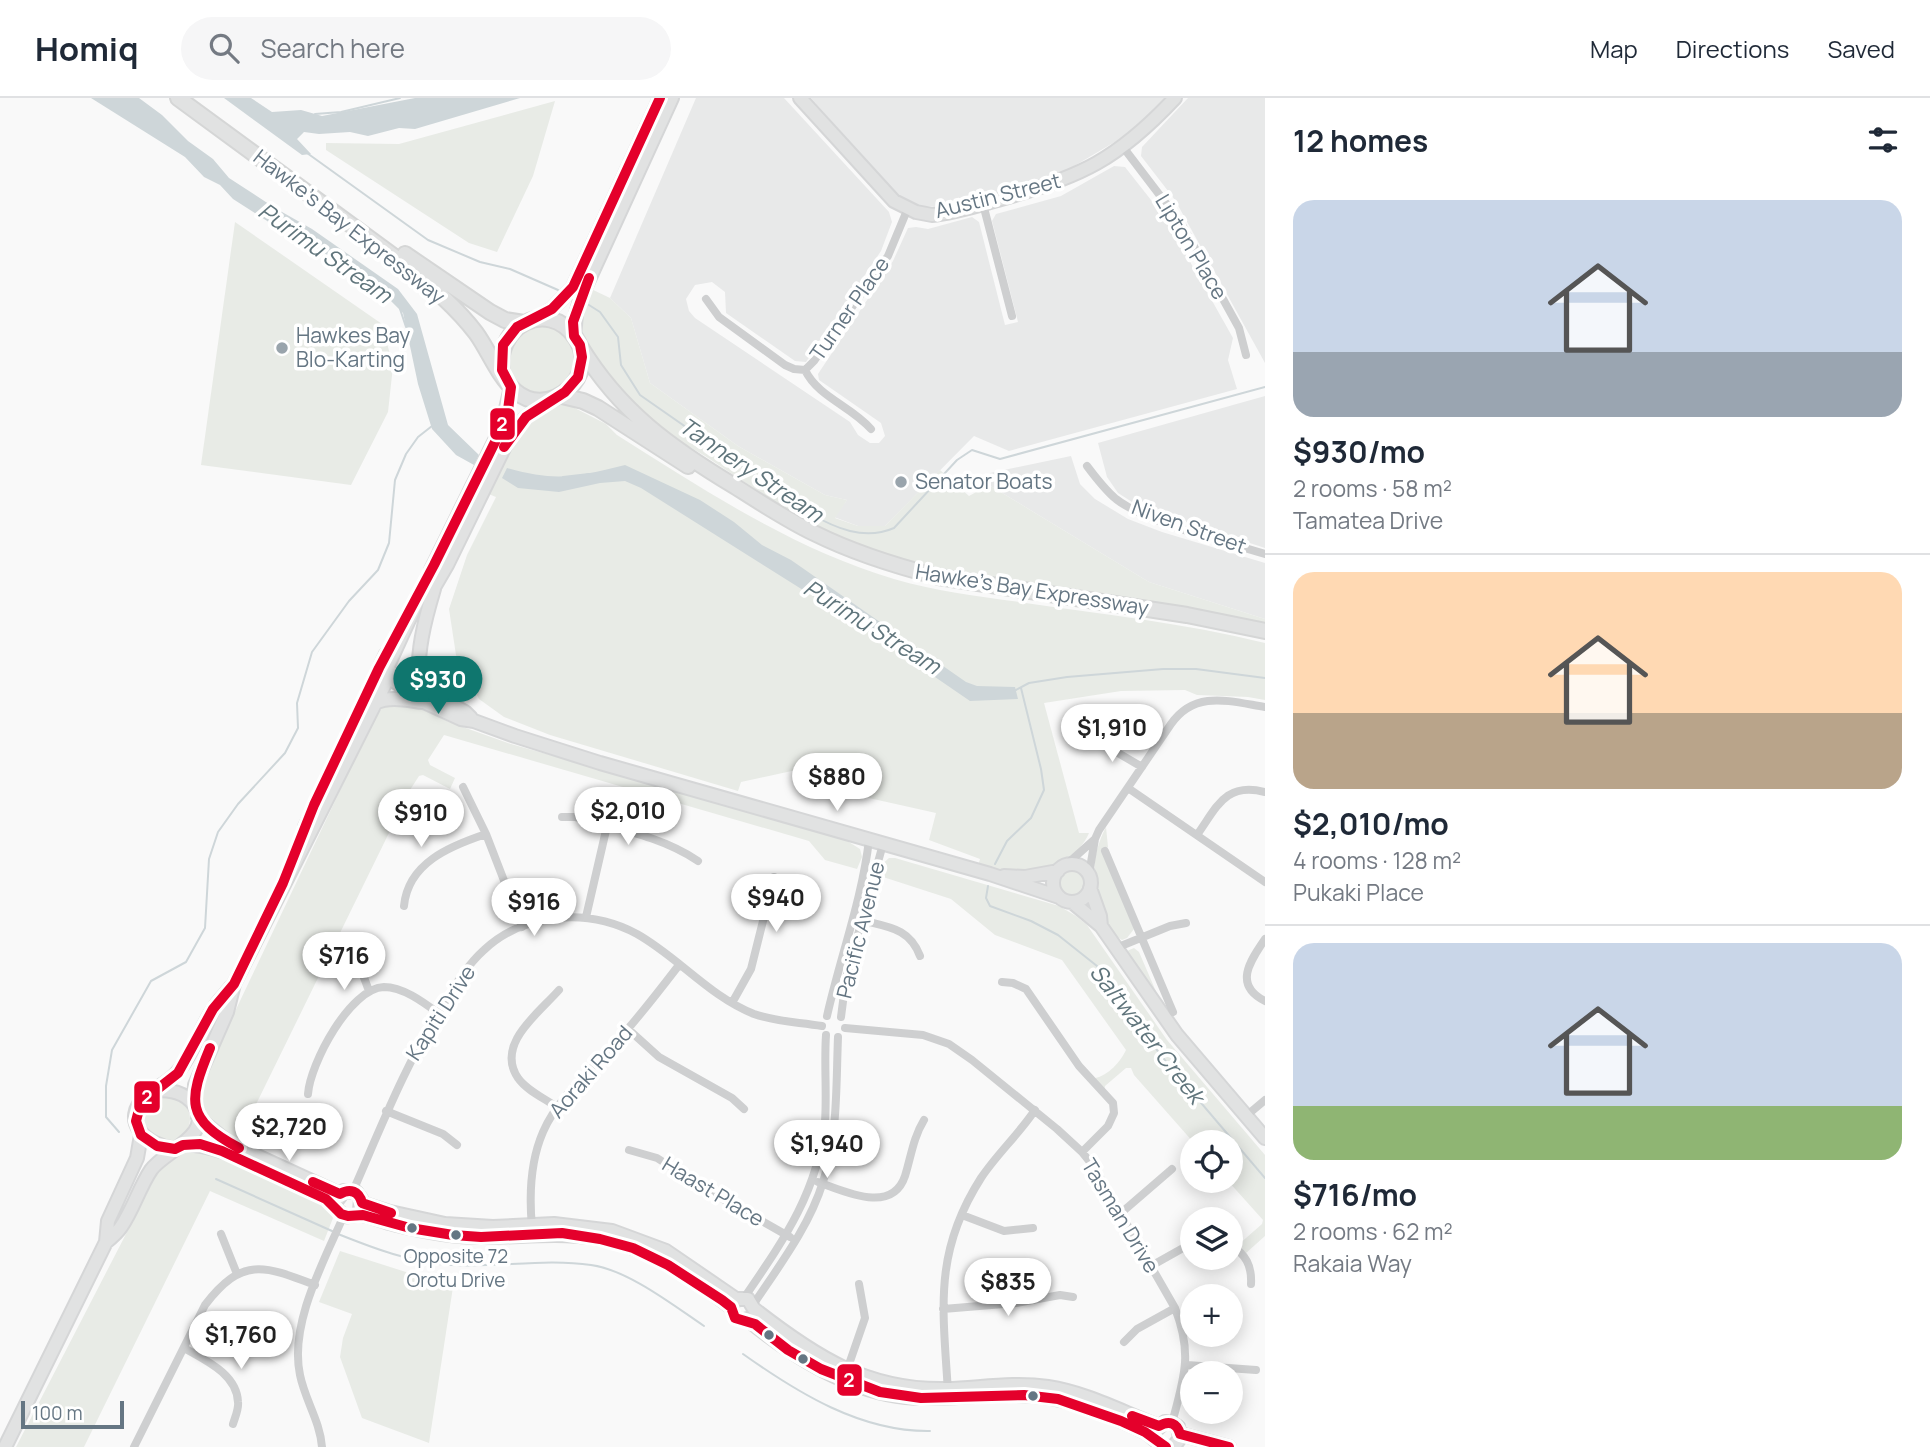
<!DOCTYPE html>
<html lang="en">
<head>
<meta charset="utf-8">
<style>
  body { margin:0; font-family:Manrope,sans-serif; background:#f6f6f7; color:#1f2937; height:100vh; display:flex; flex-direction:column; font-size:26px; white-space:nowrap }
  * { box-sizing:border-box; margin:0 }
  p { font-size:23px; color:#747a83 }
  .icon { flex:none; width:38px; height:38px; fill:none; stroke:currentColor; stroke-width:2; stroke-linecap:round; stroke-linejoin:round }
  .map { position:relative; flex:1; overflow:hidden }
  .details { display:flex; flex-direction:column; background:#fff; width:665px }
  .details>* { flex:none }
  .fabs { position:absolute; left:1180px; top:1032px; display:grid; gap:14px }
  .fabs a { display:grid; place-items:center; width:63px; height:63px; border-radius:50%; background:#fff; box-shadow:0 4px 18px #0003; font-size:35px }
  .scale { position:absolute; left:21px; bottom:18px; width:103px; box-sizing:border-box; padding-left:7px; border:4px solid #657683; border-top:0; font-size:19px; line-height:24px; white-space:nowrap; color:#657683; -webkit-text-stroke:5px #fff; paint-order:stroke }
  .price { position:absolute; translate:-50% -60px; padding:0 16px; border-radius:24px; background:#fff; color:#222; font-size:23px; line-height:46px; filter:drop-shadow(0 2px 4px #0008) }
  .price::after { content:''; position:absolute; left:50%; top:42px; width:21px; height:16px; margin-left:-10px; background:inherit; clip-path:polygon(0 0,100% 0,50% 100%) }
  .price.selected { background:#0f766e; color:#fff }
  ul { padding:0; list-style:none }
  li { display:grid; align-content:center; gap:14px; height:371px; padding:0 28px }
  li+li { border-top:2px solid #e0e1e3 }
  li span { display:grid; place-items:center; height:217px; border-radius:21px; color:#555 }
  li>.icon { margin-inline-start:auto }
  span .icon { width:126px; height:126px; fill:#fffc; stroke-width:1 }
  li b { font-size:30px }
  h2 { display:flex; justify-content:space-between; align-items:center; height:84px; padding:0 28px; font-size:30px }
  header { display:flex; align-items:center; gap:42px; box-sizing:border-box; height:98px; padding:0 35px; background:#fff; border-bottom:2px solid #e0e1e3 }
  header strong { font-size:33px }
  nav { display:flex; gap:38px; margin-inline-start:auto; font-size:24px }
  .search { width:490px; height:63px; background:#f6f6f7; display:flex; align-items:center; gap:18px; box-sizing:border-box; padding:0 24px; border-radius:38px; color:#747a83; font-size:26px }
  main { display:flex; flex:1; min-height:0 }
  .map>svg:first-child { display:block }
  .built { fill:#e8e9e9 }
  .green { fill:#e8ebe6 }
  .water { fill:#ced6d9 }
  .lines { fill:none; stroke-linecap:round; stroke-linejoin:round }
  .stream { stroke:#ced6d9; stroke-width:2 }
  .secondary-casing { stroke:#d5d6d7; stroke-width:16 }
  .primary-casing { stroke:#d5d6d7; stroke-width:16 }
  .highway-casing { stroke:#d5d6d6; stroke-width:18 }
  .street { stroke:#cecfd0; stroke-width:8 }
  .secondary { stroke:#e1e2e2; stroke-width:12 }
  .primary { stroke:#e1e2e2; stroke-width:12 }
  .highway { stroke:#e1e2e2; stroke-width:14 }
  .bus-1-casing { stroke:#fff; stroke-width:16 }
  .bus-1 { stroke:#e4002b; stroke-width:10 }
  .poi-dot { fill:#99a4ac; stroke:#fff; stroke-width:2.5 }
  .bus-dot { fill:#657683; stroke:#fff; stroke-width:2.5 }
  .labels { text-anchor:middle; stroke-width:7; stroke-linejoin:round; paint-order:stroke }
  .bus-label { font-size:19px; fill:#657683; stroke:#fff }
  .street-label { font-size:21px; fill:#657683; stroke:#fff }
  .poi-label { font-size:21px; fill:#657683; stroke:#fff; text-anchor:start }
  .water-label { font-size:23px; font-style:italic; fill:#60757c; stroke:#fff }
  .line-badge { stroke:#fff; stroke-width:2.5 }
  .badge-label { font-size:19px; text-anchor:middle; font-weight:bold; fill:#fff }
</style>
</head>
<body>
<header>
<strong>Homiq</strong>
<div class="search"><svg class="icon" aria-label="search" viewBox="0 0 24 24"><circle cx="10" cy="10" r="6"/><path d="M15 15l6 6"/></svg>Search here</div>
<nav><a>Map</a><a>Directions</a><a>Saved</a></nav>
</header>
<main>
<div class="map">
<svg width="1265" height="1349" viewBox="0 0 1265 1349">
  <rect width="100%" height="100%" fill="#f9f9f9"/>
  <path class="built" d="M696,0H784L889,114L892,124L881,153L806,264L795,263L726,215L725,194L712,184L695,187L686,201L689,213L695,220L850,324L858,337L870,345H879L885,338L881,325L819,282L818,276L893,163L908,130L916,129L928,131L972,119L979,124L1005,227L1018,224L992,123L996,116L1061,98L1114,68L1125,69L1166,121L1233,240L1228,262L1237,291L1009,353L974,338L885,428H858L834,419L847,402L825,397L738,348L650,285L631,220L610,200Z
    M811,0H1165L1145,23L1118,42L1059,77L947,108L919,109L895,95Z
    M1188,0H1265V265L1175,102L1141,58L1142,49Z
    M1265,298V450L1140,409L1118,395L1107,379L1098,345Z
    M1071,358L1080,386L1095,401L1128,421L1162,434L1265,465V521L1149,484L989,387L990,375Z"/>
  <path class="green" d="M555,3L533,78L497,154L469,145L326,52V45L399,46Z
    M235,124L382,226L393,268L388,314L351,387L201,367Z
    M589,190L610,200L631,220L650,285L738,348L825,397L847,402L835,420L858,428H885L940,372L969,398L989,387L1149,484L1265,521V528L1196,511L970,478L921,468L883,457L812,426L782,409L705,358L651,326L628,305L584,244C577,225 584,209 589,190Z
    M507 262a34 34 0 1 1 68 0a34 34 0 1 1-68 0Z
    M565,305L606,326L617,337C706,393 793,451 894,481C935,493 977,498 1019,504C1101,516 1184,525 1265,545V602L1248,599L1197,597L1185,592L1121,593L1044,605L1079,735H1089C1080,756 1052,778 1027,778C1011,778 993,773 977,771L980,761L929,742L936,715L824,690L819,667L741,684L738,693L550,637L504,619L479,601L456,557L449,511L467,457L496,399L486,395C504,362 521,310 565,305Z
    M396,607L420,610L449,624L511,646L841,739L860,751L862,759L857,771L825,762L809,743L444,637L428,662L430,667L455,680L450,691L423,677L419,678L410,692L244,1031L253,1046C214,1034 202,1029 201,985L375,619L382,610Z
    M1106,729L1108,749L1102,752L1134,831L1127,840L1122,842C1114,837 1109,828 1105,820C1091,788 1090,760 1106,729Z
    M889,760H895L1059,808L1076,818L1087,827L1167,942L1265,1057V1138L1246,1155L1238,1147L1262,1126L1263,1122L1228,1083H1230V1045H1194L1134,977L1131,970H1126L1105,988L1104,994L1095,980C1108,978 1121,963 1126,952L1062,862L995,837L951,801L880,778V768Z
    M1058 784a14 14 0 1 1 28 0a14 14 0 1 1-28 0Z
    M1134,850L1139,854L1167,919L1173,918L1182,941L1173,933L1126,860L1127,853Z
    M144 1021a23 23 0 1 1 46 0a23 23 0 1 1-46 0Z
    M195,1053L218,1058L328,1110L333,1120L324,1143L210,1093L84,1349H16L158,1074L179,1054Z
    M340,1153L453,1189L429,1345L362,1320L340,1259L343,1240L352,1216L319,1204Z"/>
  <path class="water" d="M91,0H139L162,17L188,43L213,61L229,80L275,110L312,131L398,191L417,216L448,327L479,357L474,367L456,357L432,331L418,286L403,215L391,203L233,101L220,87L204,79L185,59Z
    M224,0H251L272,14L301,12L322,18L415,0H520L415,31L399,30L368,38L350,34L319,36L304,34L297,41L311,56L302,57Z
    M625,367L700,402L734,424L762,447L791,462L966,584L977,588L1015,589L1018,601L970,603L865,531L641,390L625,383L600,385L559,394L518,390L502,380L507,370C556,384 576,379 625,367Z"/>
  <g class="lines">
    <path class="stream" d="M315,16L341,14L400,0
      M307,55L428,142L480,164L510,171L558,192
      M589,207L600,214L618,239L621,267L640,297L809,415C835,430 864,443 894,430L957,362L972,352L1000,361L1265,289
      M400,211L406,229
      M563,379L589,376
      M1014,593L1029,585L1067,579L1163,571H1196L1265,580
      M995,766L1007,743L1031,720L1044,692L1041,671L1021,590
      M988,788L986,800L990,808L1031,823L1058,837L1097,868L1108,890L1168,966L1265,1080
      M119,1034L106,1019V988L112,952L151,883L186,864L205,830L209,761L218,734L238,706L285,655L298,630L297,605L312,554L349,503L378,472L389,445L395,382L406,356L418,339L432,328
      M216,1081L332,1133
      M338,1136C373,1150 412,1165 451,1167C497,1170 545,1160 591,1167C628,1172 673,1207 704,1228
      M743,1256C798,1295 861,1334 930,1333"/>
    <defs>
      <path id="secondary" d="M800,0L894,103L916,114L932,117C955,115 979,107 1001,101C1081,79 1118,61 1175,0
        M434,467L387,570L388,579L426,605L461,621L474,623L515,638L600,665L990,776L1059,799
        M431,472L502,328L511,289
        M429,498L447,467L510,338L526,319L551,302
        M415,587L465,614L471,620
        M420,590C415,558 425,521 434,491
        M375,605C390,598 406,602 422,604
        M305,729L386,556
        M1053 785a19 19 0 1 1 38 0a19 19 0 1 1-38 0Z
        M1004,778L1025,779L1058,773
        M1090,790L1100,818L1101,828
        M1072,804L1101,828L1177,937L1265,1040
        M194,1006L195,987L227,914L234,886L391,574
        M198,1020L229,1045L340,1096
        M183,1047C218,1043 293,1084 326,1101C334,1105 338,1116 346,1118C352,1119 356,1116 362,1117C372,1118 383,1124 393,1126C421,1133 452,1139 482,1139C529,1139 568,1132 615,1144C658,1156 695,1182 731,1209
        M175,1051C147,1048 118,1023 147,997C158,988 171,984 180,971C194,952 201,929 214,910C219,902 226,896 231,889
        M337,1102L344,1093L356,1094L361,1101L360,1112
        M362,1105L390,1114L445,1126L493,1129L554,1126L612,1133L666,1153L736,1201
        M106,1144L108,1123L137,1060L141,1037
        M731,1209L736,1201H748L754,1211C814,1258 867,1293 947,1291C980,1290 1014,1284 1048,1289C1087,1295 1122,1314 1159,1328
        M747,1221C797,1262 860,1301 926,1300C970,1300 1016,1292 1060,1302C1089,1308 1118,1321 1145,1334C1154,1339 1157,1346 1166,1349
        M1156,1332L1165,1324L1172,1325L1178,1329L1180,1340L1175,1347L1170,1349
        M1180,1336L1229,1349
        M5,1349L106,1144C111,1140 117,1135 121,1129C133,1112 139,1090 151,1072C164,1053 215,1037 194,1007C185,994 170,992 156,992"/>
      <path id="primary" d="M533,222L552,211L573,189L660,0
        M574,238L576,216L581,199L672,0"/>
      <path id="highway" d="M178,0L407,168C432,189 456,209 476,235C489,253 498,278 515,293C549,323 602,277 575,239C547,200 494,228 502,276
        M405,156L490,214L505,222L524,225
        M580,248C620,314 671,350 736,389C761,405 787,422 814,435C854,455 896,468 939,479L1187,517L1265,533
        M562,298L583,303L598,310L688,368"/>
    </defs>
    <use href="#secondary" class="secondary-casing"/>
    <use href="#primary" class="primary-casing"/>
    <use href="#highway" class="highway-casing"/>
    <path class="street" d="M1123,49L1181,125L1239,230L1246,257
      M983,106L1012,218
      M706,201L719,219L785,267L794,271L805,272L814,263L888,158L908,110
      M805,272C818,299 851,308 871,331
      M1087,368C1096,380 1105,392 1116,401C1148,426 1224,443 1265,456
      M1094,641L1142,669
      M463,689L486,736L522,829
      M1128,690L1265,784
      M562,719H575C617,731 661,738 698,763
      M1197,737C1217,709 1225,684 1265,694
      M1105,753L1173,914
      M1067,766L1095,741
      M1089,776L1095,741L1099,732L1171,626C1195,592 1228,603 1265,609
      M404,808C408,765 450,748 486,736
      M586,819L607,728
      M857,821C885,829 909,828 920,858
      M1265,841C1250,863 1233,887 1265,903
      M1116,850L1170,828L1186,825
      M359,866L369,893
      M1002,884L1013,885L1026,891L1079,968L1113,1005L1114,1015L1108,1028L1082,1054
      M732,905L751,871L774,779
      M827,918C840,860 862,802 869,742
      M841,919L846,880L883,746
      M845,930L923,937L949,946L972,962L1057,1031L1082,1054L1094,1069L1175,1210C1193,1256 1184,1280 1172,1325
      M628,931L659,959L732,1000L744,1011
      M308,996C310,966 350,890 384,889C403,889 423,904 438,915
      M558,1010C546,1001 527,993 518,980C495,946 539,915 559,892
      M386,1013L443,1036L457,1047
      M1246,1018L1265,1002
      M629,1052L657,1060L707,1092L790,1139
      M818,1084C844,1093 892,1117 905,1078C911,1059 913,1040 924,1022
      M353,1093C382,1027 404,969 443,907C454,889 467,867 484,852C525,814 588,810 637,836C678,859 709,898 754,916C776,924 799,924 822,928
      M1121,1115L1172,1071
      M962,1117L1004,1133L1033,1130
      M532,1129C529,1097 530,1064 543,1034C558,999 593,970 618,942C640,918 659,893 679,867
      M221,1136L237,1176
      M1230,1147C1246,1156 1252,1168 1251,1186
      M1151,1168L1192,1145
      M744,1200C783,1143 818,1094 825,1024C827,995 824,965 826,937
      M753,1207C779,1168 809,1129 823,1084C838,1037 836,988 838,939
      M943,1211L1016,1205L1060,1197L1073,1199
      M1124,1244L1137,1231L1175,1210
      M184,1250C205,1262 237,1276 238,1304C239,1311 235,1319 233,1326
      M1187,1267L1256,1272
      M846,1275L865,1220L859,1186
      M948,1294C943,1211 933,1155 981,1080C997,1056 1019,1036 1035,1012
      M134,1349L205,1207C242,1159 263,1167 315,1187
      M322,1349C320,1323 305,1302 300,1277C289,1226 324,1163 344,1117"/>
    <use href="#secondary" class="secondary"/>
    <use href="#primary" class="primary"/>
    <use href="#highway" class="highway"/>
    <defs>
      <path id="bus-1" d="M660,0L573,189L552,211L517,229L503,247L502,272L511,289L508,312L497,340L434,467L379,570L314,707L283,785L234,886L213,911L178,975L141,1004L136,1023L141,1037L157,1048L175,1051L183,1047L200,1046L222,1053L326,1101L341,1116L348,1118L363,1117L410,1130L453,1137L481,1139L562,1135L600,1141L633,1150L668,1167L722,1202L731,1209L735,1220L755,1226L788,1252L821,1271L880,1294L921,1300L1024,1297L1058,1301L1121,1323L1145,1334L1166,1349
        M504,349L526,319L565,294L578,279L582,259L580,247L574,238L573,224L589,180
        M210,950C188,1003 185,1021 239,1050
        M313,1084L340,1096C350,1090 359,1093 362,1105L391,1115
        M1132,1318L1159,1328C1169,1322 1177,1325 1180,1336L1229,1349"/>
    </defs>
    <use href="#bus-1" class="bus-1-casing"/>
    <use href="#bus-1" class="bus-1"/>
  </g>
  <g class="poi-dot">
    <circle cx="282" cy="250" r="7"/>
    <circle cx="901" cy="384" r="7"/>
  </g>
  <g class="bus-dot">
    <circle cx="412" cy="1130" r="6"/>
    <circle cx="456" cy="1137" r="6"/>
    <circle cx="769" cy="1237" r="6"/>
    <circle cx="803" cy="1261" r="6"/>
    <circle cx="1033" cy="1298" r="6"/>
  </g>
  <g class="labels">
    <g class="bus-label">
      <text x="456" y="1165">Opposite 72<tspan x="456" dy="24">Orotu Drive</tspan></text>
    </g>
    <g class="street-label">
      <text transform="translate(998 98) rotate(-14)" y="7">Austin Street</text>
      <text transform="translate(349 129) rotate(38)" y="7">Hawke's Bay Expressway</text>
      <text transform="translate(1191 149) rotate(59)" y="7">Lipton Place</text>
      <text transform="translate(850 211) rotate(-55)" y="7">Turner Place</text>
      <text transform="translate(1189 429) rotate(20)" y="7">Niven Street</text>
      <text transform="translate(1032 492) rotate(9)" y="7">Hawke's Bay Expressway</text>
      <text transform="translate(861 832) rotate(-76)" y="7">Pacific Avenue</text>
      <text transform="translate(441 915) rotate(-57)" y="7">Kapiti Drive</text>
      <text transform="translate(591 974) rotate(-49)" y="7">Aoraki Road</text>
      <text transform="translate(713 1094) rotate(31)" y="7">Haast Place</text>
      <text transform="translate(1120 1118) rotate(59)" y="7">Tasman Drive</text>
    </g>
    <g class="poi-label">
      <text x="296" y="245">Hawkes Bay<tspan x="296" dy="24">Blo-Karting</tspan></text>
      <text x="915" y="391">Senator Boats</text>
    </g>
    <g class="water-label">
      <text transform="translate(325 155) rotate(35)" y="8">Purimu Stream</text>
      <text transform="translate(751 372) rotate(34)" y="8">Tannery Stream</text>
      <text transform="translate(872 529) rotate(32)" y="8">Purimu Stream</text>
      <text transform="translate(1147 936) rotate(52)" y="8">Saltwater Creek</text>
    </g>
  </g>
  <g class="line-badge">
    <rect x="489" y="309" width="27" height="34" rx="7" fill="#e4002b"/>
    <rect x="133" y="982" width="28" height="34" rx="7" fill="#e4002b"/>
    <rect x="836" y="1265" width="27" height="34" rx="7" fill="#e4002b"/>
  </g>
  <g class="badge-label">
    <text x="502" y="333">2</text>
    <text x="147" y="1006">2</text>
    <text x="849" y="1289">2</text>
  </g>
</svg>
<div class="fabs">
<a><svg class="icon" aria-label="locate" viewBox="0 0 24 24"><circle cx="12" cy="12" r="6"/><path d="M12 2v4M12 18v4M2 12h4M18 12h4"/></svg></a>
<a><svg class="icon" aria-label="layers" viewBox="0 0 24 24"><path d="M12 4l9 5-9 5-9-5zM3 14l9 5 9-5"/></svg></a>
<a>+</a>
<a>−</a>
</div>
<div class="scale">100 m</div>
<b class="price selected" style="left:438px;top:618px">$930</b>
<b class="price" style="left:1112px;top:666px">$1,910</b>
<b class="price" style="left:837px;top:715px">$880</b>
<b class="price" style="left:628px;top:749px">$2,010</b>
<b class="price" style="left:421px;top:751px">$910</b>
<b class="price" style="left:776px;top:836px">$940</b>
<b class="price" style="left:534px;top:840px">$916</b>
<b class="price" style="left:344px;top:894px">$716</b>
<b class="price" style="left:289px;top:1065px">$2,720</b>
<b class="price" style="left:827px;top:1082px">$1,940</b>
<b class="price" style="left:1008px;top:1220px">$835</b>
<b class="price" style="left:241px;top:1273px">$1,760</b>
</div>
<section class="details">
<h2>12 homes<svg class="icon" aria-label="filters" viewBox="0 0 24 24"><path d="M4 7h16M4 17h16"/><circle cx="9" cy="7" r="2"/><circle cx="15" cy="17" r="2"/></svg></h2>
<ul>
<li><span style="background:linear-gradient(#c9d6e8 70%,#9aa5b1 0)"><svg class="icon" aria-label="home" viewBox="0 0 24 24"><path d="M3 11l9-7 9 7M6 9v11h12V9"/></svg></span><div><b>$930/mo</b><p>2 rooms · 58 m²</p><p>Tamatea Drive</p></div></li>
<li><span style="background:linear-gradient(#ffd9b3 65%,#b9a48a 0)"><svg class="icon" aria-label="home" viewBox="0 0 24 24"><path d="M3 11l9-7 9 7M6 9v11h12V9"/></svg></span><div><b>$2,010/mo</b><p>4 rooms · 128 m²</p><p>Pukaki Place</p></div></li>
<li><span style="background:linear-gradient(#c9d6e8 75%,#8fb573 0)"><svg class="icon" aria-label="home" viewBox="0 0 24 24"><path d="M3 11l9-7 9 7M6 9v11h12V9"/></svg></span><div><b>$716/mo</b><p>2 rooms · 62 m²</p><p>Rakaia Way</p></div></li>
</ul>
</section>
</main>
</body>
</html>
